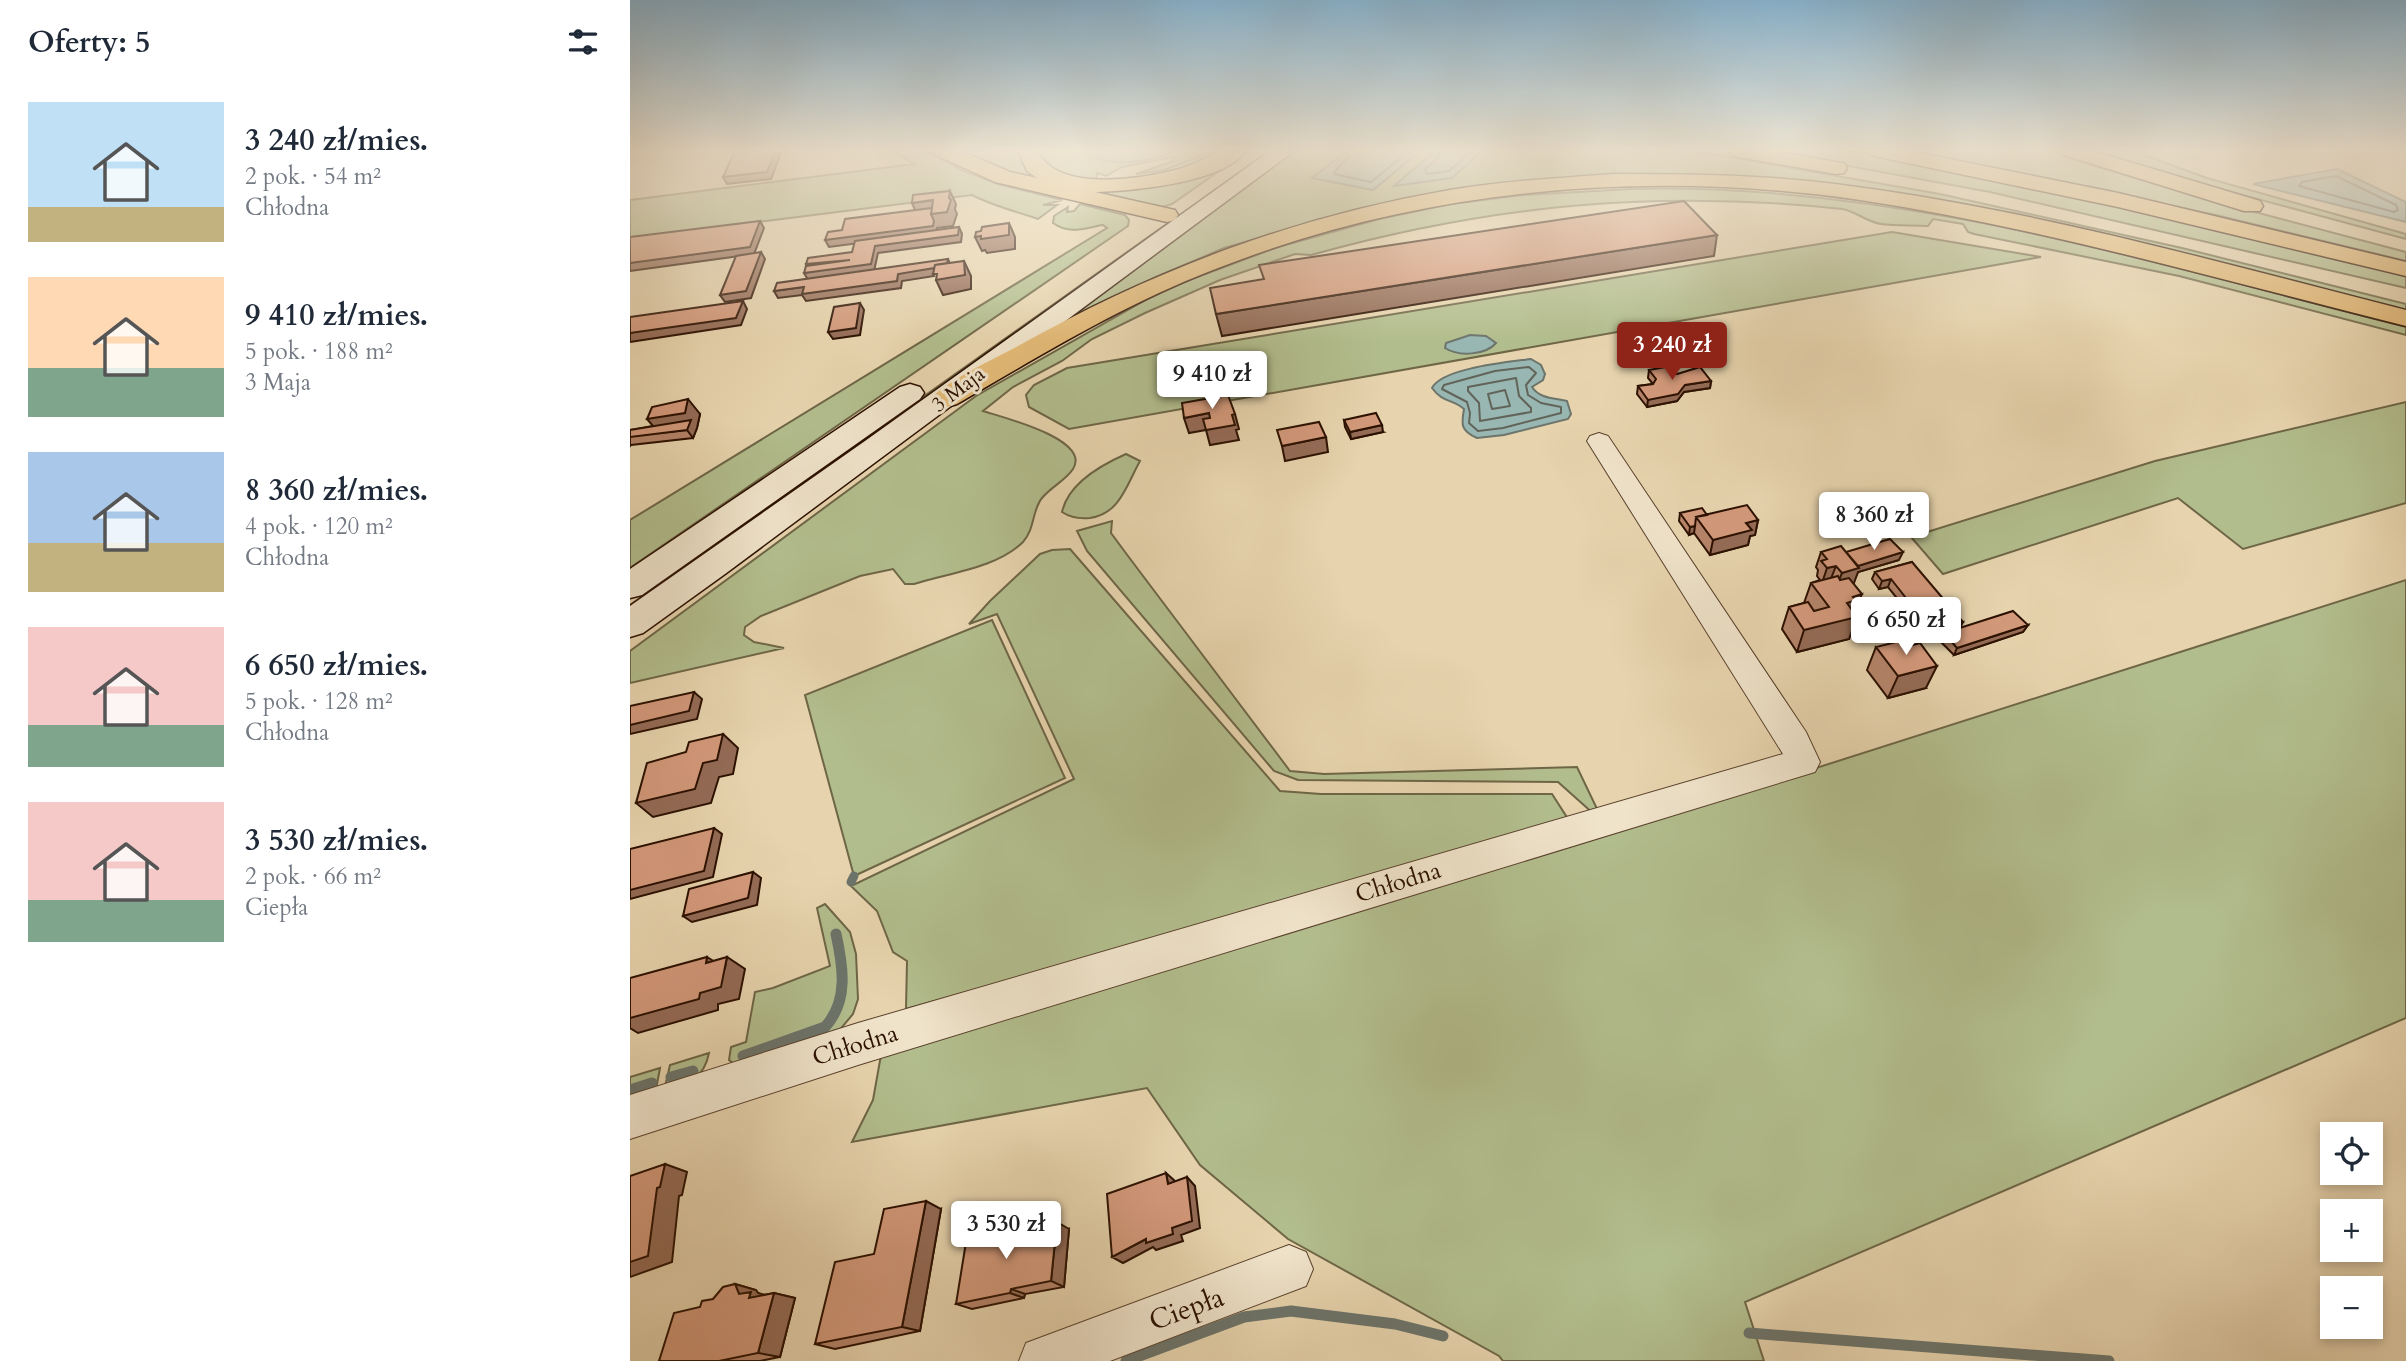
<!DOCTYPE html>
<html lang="pl">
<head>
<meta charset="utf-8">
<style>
  body { margin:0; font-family:Cardo,serif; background:#f2f2f3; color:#1f2937; height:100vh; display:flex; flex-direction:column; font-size:26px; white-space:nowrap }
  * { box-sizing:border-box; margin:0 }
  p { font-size:23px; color:#747a83 }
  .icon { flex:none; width:38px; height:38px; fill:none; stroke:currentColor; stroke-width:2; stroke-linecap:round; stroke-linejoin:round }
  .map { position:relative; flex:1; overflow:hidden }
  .details { display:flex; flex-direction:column; background:#fff; width:630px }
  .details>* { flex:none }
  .fabs { position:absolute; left:1690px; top:1122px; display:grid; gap:14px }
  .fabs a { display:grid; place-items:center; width:63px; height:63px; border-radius:0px; background:#fff; box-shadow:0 4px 10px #0003; font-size:35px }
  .price { position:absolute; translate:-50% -60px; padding:0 16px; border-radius:7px; background:#fff; color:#222; font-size:23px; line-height:46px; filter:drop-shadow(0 2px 4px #0008) }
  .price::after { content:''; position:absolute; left:50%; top:42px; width:21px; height:16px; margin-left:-10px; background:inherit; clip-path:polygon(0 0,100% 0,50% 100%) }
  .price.on { background:#8f2418; color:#fff }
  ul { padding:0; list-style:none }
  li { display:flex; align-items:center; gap:21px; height:175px; padding:0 28px }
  li span { display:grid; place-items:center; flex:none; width:196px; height:140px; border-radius:0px; color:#555 }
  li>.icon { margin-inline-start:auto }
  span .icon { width:84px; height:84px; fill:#fffc; stroke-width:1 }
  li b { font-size:30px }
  h2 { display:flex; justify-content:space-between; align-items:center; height:84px; padding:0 28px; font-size:30px }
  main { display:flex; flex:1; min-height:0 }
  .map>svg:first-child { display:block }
  .green { fill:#b2bd8d; stroke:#6e6646; stroke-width:2 }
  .water { fill:#98b7b2; stroke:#6c746b; stroke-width:2 }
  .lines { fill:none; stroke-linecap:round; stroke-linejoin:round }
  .shore { stroke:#626459; stroke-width:2 }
  .stream-far1 { stroke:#6c746b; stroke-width:9 }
  .stream { stroke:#6c746b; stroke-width:11 }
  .minor-casing { stroke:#5a412c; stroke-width:2 }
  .secondary-casing { stroke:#2b1000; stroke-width:3 }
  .motorway-casing { stroke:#2b1000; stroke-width:3 }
  .minor { fill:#efe3ca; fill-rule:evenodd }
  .secondary { fill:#efe3ca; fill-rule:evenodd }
  .motorway { fill:#e4ba77; fill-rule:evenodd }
  .wall { fill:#b5846a; stroke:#2b1000; stroke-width:2 }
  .shaded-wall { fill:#946b56; stroke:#2b1000; stroke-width:2 }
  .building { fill:#d3997b; stroke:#2b1000; stroke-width:2 }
  .labels { text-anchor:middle; stroke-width:6; stroke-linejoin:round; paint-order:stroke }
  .far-street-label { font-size:21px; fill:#2b1000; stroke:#efe3ca }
  .street-label { font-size:24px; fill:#2b1000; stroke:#efe3ca }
  .near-street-label { font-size:28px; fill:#2b1000; stroke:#efe3ca }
</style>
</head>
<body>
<main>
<section class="details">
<h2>Oferty: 5<svg class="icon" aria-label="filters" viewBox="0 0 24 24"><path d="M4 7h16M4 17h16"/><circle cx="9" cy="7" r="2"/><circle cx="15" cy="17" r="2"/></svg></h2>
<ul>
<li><span style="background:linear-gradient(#bfe0f5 75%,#c2b280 0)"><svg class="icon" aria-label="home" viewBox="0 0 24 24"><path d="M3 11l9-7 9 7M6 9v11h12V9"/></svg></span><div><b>3 240 zł/mies.</b><p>2 pok. · 54 m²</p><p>Chłodna</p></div></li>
<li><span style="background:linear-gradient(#ffd9b3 65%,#7fa58c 0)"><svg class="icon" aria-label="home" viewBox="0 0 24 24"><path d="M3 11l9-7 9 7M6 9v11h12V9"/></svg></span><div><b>9 410 zł/mies.</b><p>5 pok. · 188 m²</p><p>3 Maja</p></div></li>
<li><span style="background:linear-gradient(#a9c7e8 65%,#c2b280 0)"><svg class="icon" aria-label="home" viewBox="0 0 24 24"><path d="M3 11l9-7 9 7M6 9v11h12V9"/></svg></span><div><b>8 360 zł/mies.</b><p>4 pok. · 120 m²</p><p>Chłodna</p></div></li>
<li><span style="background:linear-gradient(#f6c9c9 70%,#7fa58c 0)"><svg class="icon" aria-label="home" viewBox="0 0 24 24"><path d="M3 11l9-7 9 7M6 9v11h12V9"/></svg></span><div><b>6 650 zł/mies.</b><p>5 pok. · 128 m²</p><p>Chłodna</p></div></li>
<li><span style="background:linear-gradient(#f6c9c9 70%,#7fa58c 0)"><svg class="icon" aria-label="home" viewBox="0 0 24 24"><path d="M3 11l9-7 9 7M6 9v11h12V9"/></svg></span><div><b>3 530 zł/mies.</b><p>2 pok. · 66 m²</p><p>Ciepła</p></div></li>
</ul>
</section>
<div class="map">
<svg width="1776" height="1361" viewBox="0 0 1776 1361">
  <rect width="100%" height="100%" fill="#e7d4ae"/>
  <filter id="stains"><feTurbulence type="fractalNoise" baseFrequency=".00286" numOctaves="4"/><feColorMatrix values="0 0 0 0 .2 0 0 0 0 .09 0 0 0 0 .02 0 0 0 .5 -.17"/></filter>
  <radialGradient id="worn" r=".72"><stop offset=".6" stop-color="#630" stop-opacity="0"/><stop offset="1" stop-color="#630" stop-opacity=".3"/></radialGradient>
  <path class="green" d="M263,151H296L336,172L368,184L432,200L413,205H427L408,219C385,211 363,206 342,195L0,238V200L284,164Z
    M329,151H391L392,165L406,175L440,186L585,169L612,155L542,204L532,207L400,179Z
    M408,151H452L482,161L536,154L542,151H584L534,170L506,174L547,160L542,157L492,167L476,176L467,173L466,180C439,177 423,175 408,151Z
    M665,151H717L683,178L743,190L790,151H805L765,186L849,153L841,151H1064L1310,194L1552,248L1776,304V312L1498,243L1091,177L814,192L751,204L594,248L524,278L418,331Z
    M1137,151H1223L1363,178L1637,239L1776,275V288L1360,192Z
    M1283,151H1425L1462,165L1576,199L1776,252V261L1586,215Z
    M1465,151H1503L1577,178L1776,234V239L1561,181Z
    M1001,189C1266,182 1522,263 1776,327V335L1549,276L1344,234L1338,232L1333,224L1303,219L1298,226C1283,225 1266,226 1251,224C1237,222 1225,211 1212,209C1027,189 859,205 681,255L665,254L590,280L515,313L462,339L432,361L383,387L353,411C371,417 462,439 443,469C436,480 421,487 412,498C402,510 405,529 393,542C367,568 318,573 284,584H275L263,569L230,576L131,616L115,627L114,635L124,642L154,648L0,683V651L346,396L535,289L648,247L749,219L821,204L893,195Z
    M450,204L495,215L499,220L498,226L0,568V520L477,228L473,225C454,228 440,235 423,223L424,216L438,207L437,212L444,211Z
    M545,218H548L0,612V605Z
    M1262,232L1411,257L439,429L399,407L396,395L404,385L437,368Z
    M1776,402V503L1613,549L1548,498L1313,574L1281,537L1525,461Z
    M496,454L510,461C497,484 490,514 460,518C450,519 441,518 432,512C438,484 471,465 496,454Z
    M482,521L481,533L498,556L660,771L694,774L947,767L969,813L965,815L928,782L668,780L644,771L457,551L447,531Z
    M440,549L650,791L691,794H922L940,822L276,1009L277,961L263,952L247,911L221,886L444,779L367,614L339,624L360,601L410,554L422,550Z
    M1776,580V1018L1115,1302L1134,1361H873L869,1356L658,1239L570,1165L517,1088L222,1142L243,1100L251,1055L979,834Z
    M362,620L435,778L224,876L175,695Z
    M195,904L220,932L226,954L228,999L223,1014L208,1032L111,1069L99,1060L101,1047L116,1042L125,992L143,988L200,966L187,908Z
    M79,1053C74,1079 58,1084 34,1091L40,1065Z
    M30,1068L25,1095L0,1102V1077Z"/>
  <path class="water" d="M452,151H542C517,164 477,168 452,151Z
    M717,151H790L743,190L682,178Z
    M805,151L850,153L822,178L764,186Z
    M1707,169L1776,202V222L1623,184Z
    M840,335L856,336L866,343C856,355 829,357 815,348L816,343Z
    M901,359L911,365L915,374L913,380L902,387C910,399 924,398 937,401L941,414L938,419L874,435L847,438C831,431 831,425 834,409C823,399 813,403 802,388C812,368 879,362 901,359Z"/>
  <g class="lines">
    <path class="shore" d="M721,151C718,162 707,164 704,174L741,182L779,151
      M809,151L808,158L795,169L797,174L819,171L842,151
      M1706,176L1766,205L1768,210L1764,212L1669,186L1672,182Z
      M899,367L906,373L896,385L898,395L911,403L931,407V413L873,428L848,431L839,423L840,413L837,402L812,389L814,385L865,371Z
      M886,378L889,396L901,408V412L850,421L849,403L838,391V387Z
      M875,390L880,406L862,409L858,394Z"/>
    <path class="stream-far1" d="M221,882L224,876"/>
    <path class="stream" d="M113,1056L195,1027C219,1001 213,966 206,934
      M41,1077L63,1071
      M0,1090L22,1083
      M1119,1333L1479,1361
      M496,1361L614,1317L661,1311L765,1324L813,1336"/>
    <defs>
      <path id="minor" d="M969,433L978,436L1176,732L1190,762L1185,772L228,1065L0,1139V1095L228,1023L1153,754L957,441L960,436Z
        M659,1245L676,1252L683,1269L676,1286L480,1361H389L396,1343Z"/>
      <path id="secondary" d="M640,151H664L95,574L13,633L0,637V606L235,441Z
        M280,384L290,387L294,393L290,399L12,595L0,598V569L270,387Z"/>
      <path id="motorway" d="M303,151H331L380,172L407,178L397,171L388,151H408C426,193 513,179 549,169C563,165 576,157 589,152C597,149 608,151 616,151C594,183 502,191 465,192L545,210L548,215L545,220L537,222L365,182L306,155Z
        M1099,151H1145L1206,162L1214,163L1217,168L1214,173L1206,174L1109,157L1102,155Z
        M1239,151H1280L1488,193L1776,262V276L1488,207L1249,157L1242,155Z
        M1431,151H1463L1630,201L1633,206L1630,211H1614L1434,155Z
        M984,174C1065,174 1147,175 1227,187C1413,212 1595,264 1776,310V326C1595,281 1415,228 1230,200C1018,169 796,188 596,265C501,300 414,353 327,404L317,407L307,404L302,398C314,382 368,357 388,346C526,269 664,217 820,190C874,181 929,178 984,174Z"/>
    </defs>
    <use href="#minor" class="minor-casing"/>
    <use href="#secondary" class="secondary-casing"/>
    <use href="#motorway" class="motorway-casing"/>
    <use href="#minor" class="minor"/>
    <use href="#secondary" class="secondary"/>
    <use href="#motorway" class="motorway"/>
  </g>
  <path class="wall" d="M1019,370L1047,374L1081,381L1080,388L1054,392L1047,401L1017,407L1007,394L1008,386L1023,384L1018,378Z
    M70,414L67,428L63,438L1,445L0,446V430L23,426Z
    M714,420L753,432L721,439L715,427Z
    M1050,513L1077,515L1128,520L1125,535L1120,536L1118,545L1080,555L1064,533L1059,535L1049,521Z
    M1191,552H1216L1269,560L1228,572L1223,583L1225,613L1219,639L1167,652L1152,629L1159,607L1174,603L1181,583L1190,580L1187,576L1188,570L1186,567Z
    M1282,562L1330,628L1398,625L1393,632L1324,655L1310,641L1313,634L1299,638L1258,587L1249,589L1242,579L1245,572Z
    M1246,647L1296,688L1258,698L1237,670Z
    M311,1209L290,1331L205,1349L185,1344L244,1254Z
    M439,1229L434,1287L395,1294L394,1298L342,1309L326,1304Z
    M105,1284L126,1290L128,1293L133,1295L144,1293L165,1298L150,1357L130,1361H29L83,1299Z"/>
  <path class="shaded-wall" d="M146,151H150L151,153L141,179L97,184L93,177Z
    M320,191L326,204L325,209L327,214L323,226L307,228L306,233L199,247L195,240L288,217L282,203L319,198Z
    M130,221L134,228L124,254L0,271V263Z
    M379,223L385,237V249L357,253L355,250L352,251L345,237Z
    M329,227L332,234L331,242L248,253L244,271L178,280L174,273L180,272L176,264L220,260L245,246Z
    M1087,235L1084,256L592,336L586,314Z
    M131,252L135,259L121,298L95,302L90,295Z
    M318,259L321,266L307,274H303L304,276L272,281L271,288L176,301L172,295L148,298L144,291L268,274Z
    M334,261L341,276V289L313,295L306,280Z
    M113,301L117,309L111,325L0,342V333Z
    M230,303L234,310L230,335L203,339L198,332Z
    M1081,381L1080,388L1054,392L1047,401L1017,407L1018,400L1055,385Z
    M58,399L70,414L67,428L63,438L57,430L29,433L17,419Z
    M579,413L605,414L609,429L606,430L609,440L580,445L576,430L559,433L554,418Z
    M752,425L753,432L721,439L720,432Z
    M696,437L698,452L655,461L652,446Z
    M1128,520L1125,535L1120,536L1118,545L1080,555L1083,540L1116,523Z
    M1065,526L1064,533L1059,535L1060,527Z
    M1273,552L1269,560L1228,572L1224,583L1206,588L1212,573L1220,568Z
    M1206,566L1200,581L1192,583L1197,568Z
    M1261,579L1258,587L1249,589L1252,581Z
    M1232,594L1223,617H1227L1219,639L1167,652L1174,630L1217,603L1223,597Z
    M1333,622L1329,630L1299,638L1302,631Z
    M1398,625L1393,632L1324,655L1327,648Z
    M1307,666L1296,688L1258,698L1268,676Z
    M64,692L72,699L67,719L0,734V725Z
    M93,734L108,748L103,774L89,777L81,803L23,817L6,803L73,763Z
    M84,828L92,834L83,877L0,899V890Z
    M123,872L131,878L127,905L62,922L53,916Z
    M77,957L95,968L97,957L115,969L109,999L88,1004V1010L8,1033L0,1028V1018L76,963Z
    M35,1164L57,1172L52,1195L49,1196L42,1262L0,1277V1262Z
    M536,1173L545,1181L547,1192L538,1184Z
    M557,1177L565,1186L570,1228L551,1235L553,1241L526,1250L523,1247L493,1263L482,1257L516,1239L542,1228Z
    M296,1201L311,1209L290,1331L272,1327Z
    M427,1222L439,1229L434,1287L421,1281Z
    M105,1284L126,1290L128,1293L142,1297L119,1298L109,1294Z
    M381,1289L395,1294L394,1298L380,1293Z
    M144,1293L165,1298L150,1357L128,1353Z"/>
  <path class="building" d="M105,151H146L137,172L93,177Z
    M320,191L319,198L321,200L317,212L301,214L303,200L282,203L283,195Z
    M1054,201L1087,235L586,314L580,288L634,279L629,265Z
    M302,208L301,214L304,221L303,226L195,240L198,232L212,230L215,219Z
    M130,221L120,247L0,263V237Z
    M379,223V235L351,239V236L345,237L346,232L351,231L352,227Z
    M329,227L328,235L245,246L241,264L174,273L176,266L220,260L176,264L178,258L222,252L225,241Z
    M131,252L116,291L90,295L106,256Z
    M318,259L317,263L305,265L304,268L268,274L267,281L172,294L174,287L144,291L147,283Z
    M334,261L335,275L306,280L307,274H303L305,265Z
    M113,301L106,318L0,333V317Z
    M230,303L226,328L198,332L204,307Z
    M1041,366L1047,374L1070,367L1081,381L1055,385L1048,394L1018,400L1008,386L1023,384L1026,379L1019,370Z
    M598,395L605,414L602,415L605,425L576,430L573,419L580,418L579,413L554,418L552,403Z
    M58,399L55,413L17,419L22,407Z
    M746,413L752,425L720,432L714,420Z
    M61,420L57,430L0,437V430Z
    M689,422L696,437L652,446L647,430Z
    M1117,505L1128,520L1116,523L1122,530L1083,540L1066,517Z
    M1072,508L1077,515L1066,517L1065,526L1060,527L1050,513Z
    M1260,539L1273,552L1228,566L1216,552Z
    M1211,546L1229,568L1212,573L1206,566L1197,568L1191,561L1197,559L1191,552Z
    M1282,562L1333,622L1302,631L1261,579L1252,581L1245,572Z
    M1208,576L1210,580L1219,578L1232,594L1223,597L1226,600L1217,603L1227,617L1174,630L1159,607L1178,602L1184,611L1199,607L1181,583Z
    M1383,611L1398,625L1327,648L1314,633Z
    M1274,640L1279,646L1290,643L1307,666L1268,676L1246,647Z
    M64,692L59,711L0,725V706Z
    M93,734L87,760L73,763L65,789L6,803L17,763L56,752L59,742Z
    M84,828L74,871L0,890V849Z
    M123,872L118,898L53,916L59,889Z
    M77,957L76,963L97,957L91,987L70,993L69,999L0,1018V978Z
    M35,1164L30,1187L27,1188L18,1256L0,1262V1176Z
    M536,1173L538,1184L557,1177L562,1221L542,1228L543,1234L516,1243V1239L482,1257L477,1194Z
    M296,1201L272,1327L185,1344L205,1262L244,1254L254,1209Z
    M427,1222L421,1281L381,1289L380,1293L326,1304L337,1236Z
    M105,1284L109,1294L121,1292L119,1298L144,1293L128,1353L89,1361H29L44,1313L70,1307L72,1301L83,1299L93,1287Z"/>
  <linearGradient id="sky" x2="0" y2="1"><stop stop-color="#88b5d2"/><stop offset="0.44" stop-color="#f4ecdb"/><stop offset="1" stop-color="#f4ecdb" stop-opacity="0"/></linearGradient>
  <rect width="1776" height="342" fill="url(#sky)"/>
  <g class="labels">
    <g class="far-street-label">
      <text transform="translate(328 389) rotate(-37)" y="7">3 Maja</text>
    </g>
    <g class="street-label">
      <text transform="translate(768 882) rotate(-17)" y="8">Chłodna</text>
      <text transform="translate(225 1045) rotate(-17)" y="8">Chłodna</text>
    </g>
    <g class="near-street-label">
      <text transform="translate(556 1308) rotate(-20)" y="10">Ciepła</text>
    </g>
  </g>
  <rect width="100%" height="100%" filter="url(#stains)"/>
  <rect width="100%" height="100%" fill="url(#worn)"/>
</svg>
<div class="fabs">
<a><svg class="icon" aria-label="locate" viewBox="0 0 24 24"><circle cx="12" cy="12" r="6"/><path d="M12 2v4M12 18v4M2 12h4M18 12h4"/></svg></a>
<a>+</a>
<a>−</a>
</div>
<b class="price on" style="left:1042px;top:382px">3 240 zł</b>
<b class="price" style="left:582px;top:411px">9 410 zł</b>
<b class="price" style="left:1244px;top:552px">8 360 zł</b>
<b class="price" style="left:1276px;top:657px">6 650 zł</b>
<b class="price" style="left:376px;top:1261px">3 530 zł</b>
</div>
</main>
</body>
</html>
